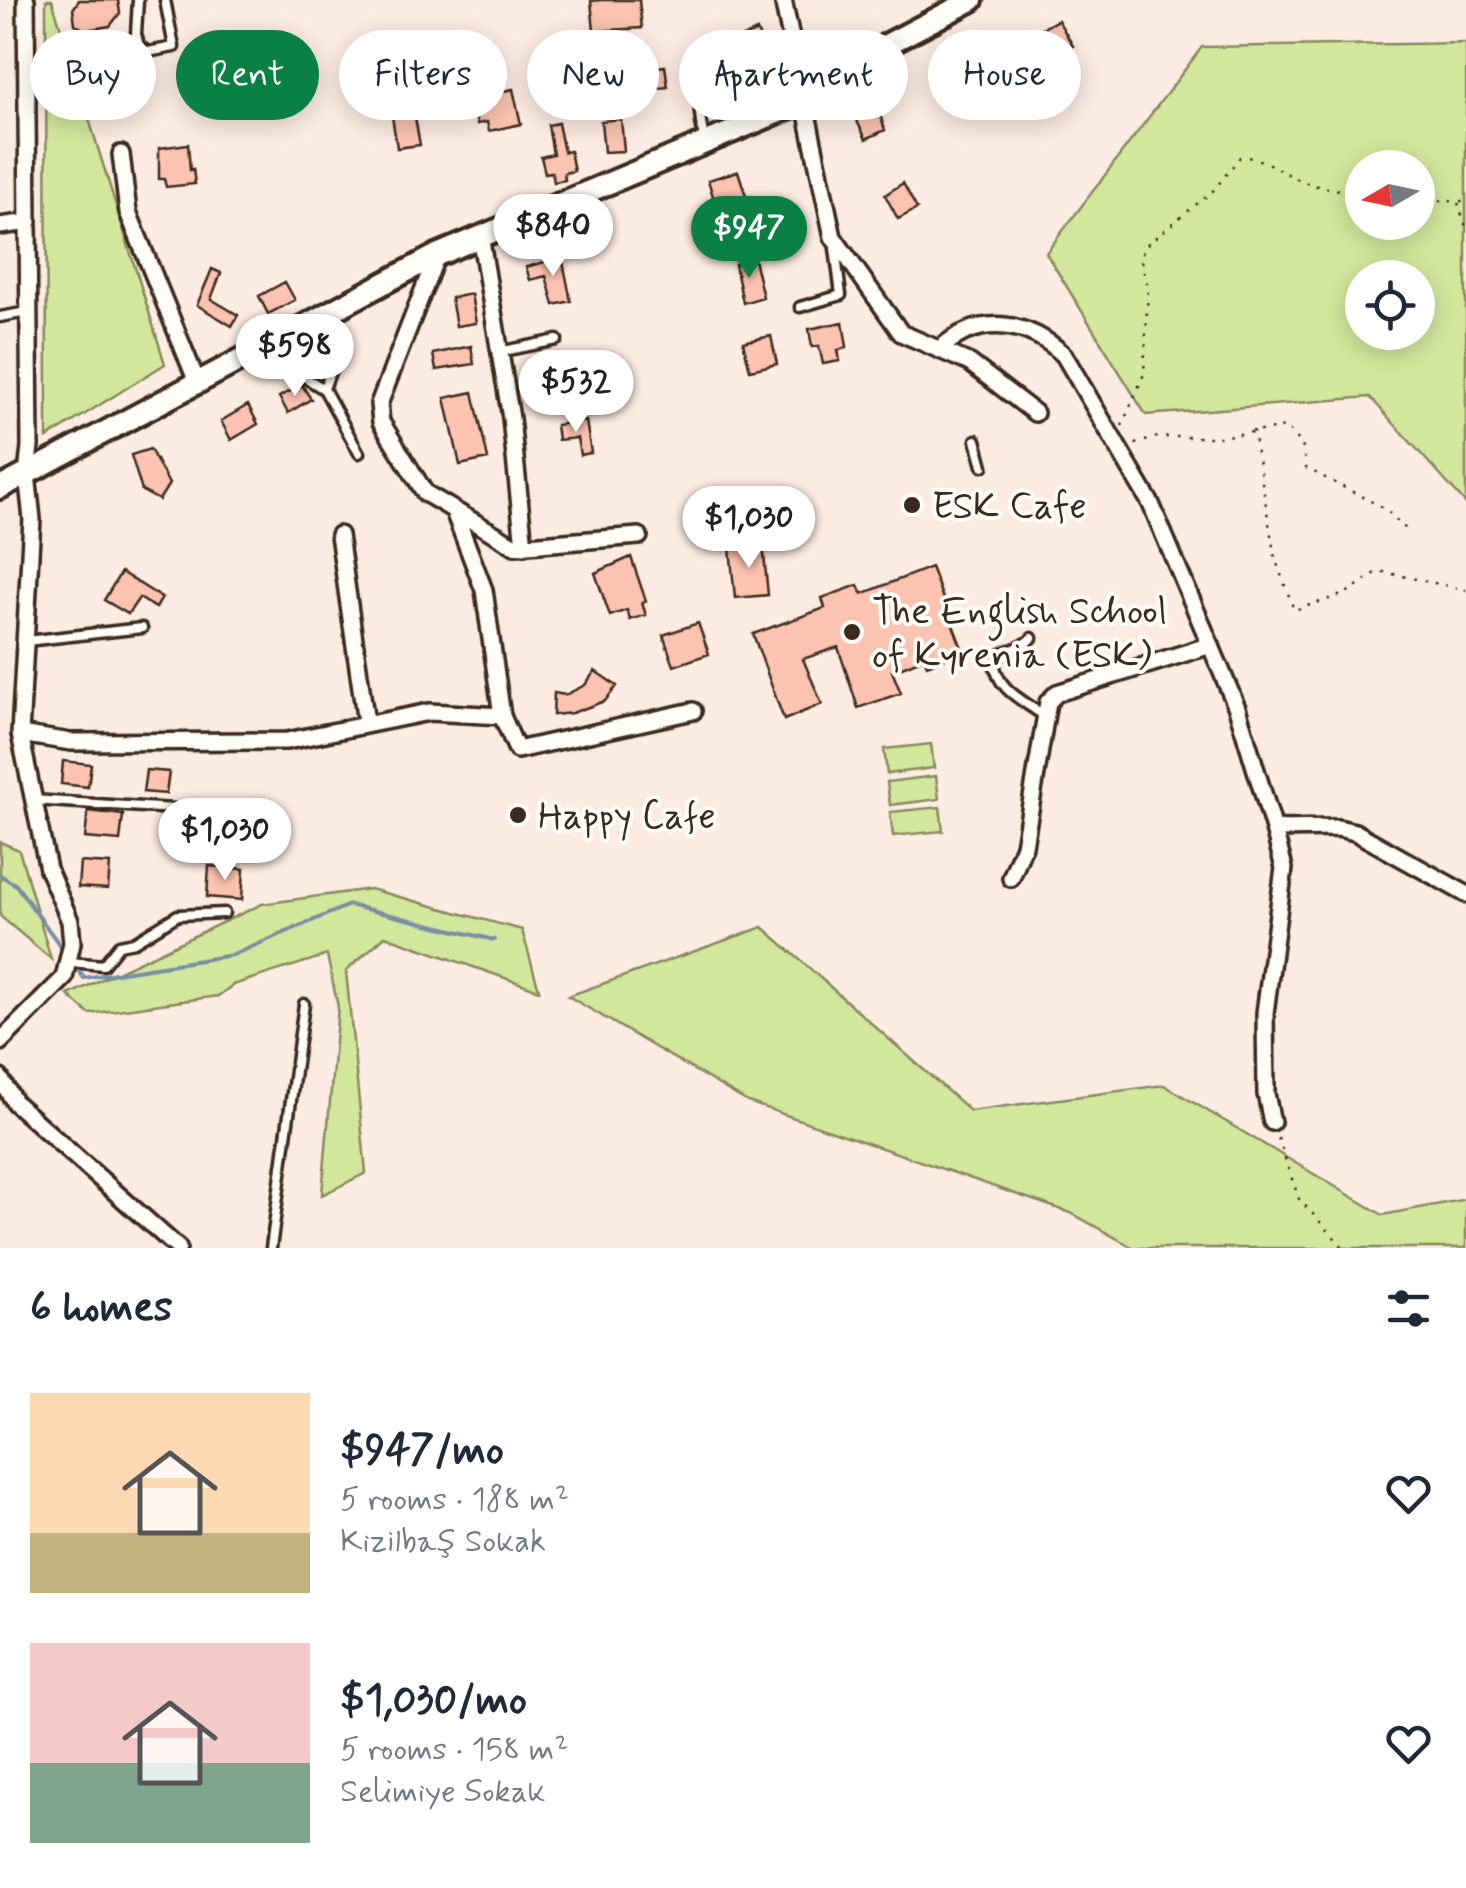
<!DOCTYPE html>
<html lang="en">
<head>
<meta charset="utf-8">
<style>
  body { margin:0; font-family:Mynerve,sans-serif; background:#f2f2f3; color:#1f2937; height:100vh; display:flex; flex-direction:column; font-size:38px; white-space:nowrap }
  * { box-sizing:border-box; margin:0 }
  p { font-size:32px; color:#747a83 }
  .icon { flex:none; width:55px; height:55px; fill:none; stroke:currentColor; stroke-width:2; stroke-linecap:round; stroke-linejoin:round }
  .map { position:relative; height:1248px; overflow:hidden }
  .side { display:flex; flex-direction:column; background:#fff; flex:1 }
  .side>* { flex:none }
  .banner { position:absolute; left:30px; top:30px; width:1408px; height:90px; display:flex; gap:20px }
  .needle { width:65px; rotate:261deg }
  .tools { position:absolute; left:1345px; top:150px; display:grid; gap:20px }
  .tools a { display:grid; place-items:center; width:90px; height:90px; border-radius:50%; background:#fff; box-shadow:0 5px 25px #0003; font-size:50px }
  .price { position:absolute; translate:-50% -85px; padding:0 22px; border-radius:35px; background:#fff; color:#222; font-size:32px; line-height:65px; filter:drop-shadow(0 2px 5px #0008) }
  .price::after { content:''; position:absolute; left:50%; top:60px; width:30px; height:22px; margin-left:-15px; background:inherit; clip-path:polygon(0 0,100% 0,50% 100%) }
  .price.current { background:#0b8043; color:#fff }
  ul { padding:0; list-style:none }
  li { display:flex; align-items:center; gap:30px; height:250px; padding:0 30px }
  li span { display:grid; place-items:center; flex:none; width:280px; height:200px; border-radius:0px; color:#555 }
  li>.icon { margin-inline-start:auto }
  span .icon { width:120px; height:120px; fill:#fffc; stroke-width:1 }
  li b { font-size:42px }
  h2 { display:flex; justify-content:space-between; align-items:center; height:120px; padding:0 30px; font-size:42px }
  .chip { padding:0 35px; border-radius:45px; background:#fff; box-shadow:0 5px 25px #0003; font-size:35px; line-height:90px }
  .chip.current { background:#0b8043; color:#fff }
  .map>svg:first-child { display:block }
  .green { fill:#d2e79c; stroke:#86885d; stroke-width:2.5; fill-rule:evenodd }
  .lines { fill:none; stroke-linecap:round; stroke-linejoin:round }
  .stream { stroke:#798ea4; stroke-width:4 }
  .building { fill:#fbc3b0; stroke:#3b2a1e; stroke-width:2.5 }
  .service-casing { stroke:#3b2a1e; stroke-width:15 }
  .minor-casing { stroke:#3b2a1e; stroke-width:22 }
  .tertiary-casing { stroke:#3b2a1e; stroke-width:28 }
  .path { stroke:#3b2a1e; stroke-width:2.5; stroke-dasharray:2.5 8; stroke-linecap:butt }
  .service { stroke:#fdfcf7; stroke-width:8 }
  .minor { stroke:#fdfcf7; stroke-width:15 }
  .tertiary { stroke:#fdfcf7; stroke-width:20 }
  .poi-dot { fill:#3b2a1e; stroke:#fdfcf7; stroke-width:4 }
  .labels { text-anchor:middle; stroke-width:8; stroke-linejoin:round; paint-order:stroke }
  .poi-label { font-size:38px; fill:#3b2a1e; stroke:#fdfcf7; text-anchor:start }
</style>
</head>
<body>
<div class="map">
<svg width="1466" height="1248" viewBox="0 0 1466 1248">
  <rect width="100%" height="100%" fill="#fcebe2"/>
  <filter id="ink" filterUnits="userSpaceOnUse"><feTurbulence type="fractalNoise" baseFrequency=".01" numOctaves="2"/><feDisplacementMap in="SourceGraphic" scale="20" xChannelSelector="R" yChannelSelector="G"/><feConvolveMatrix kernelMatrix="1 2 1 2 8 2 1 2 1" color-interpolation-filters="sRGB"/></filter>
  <g filter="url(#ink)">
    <path class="green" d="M46,0H52L165,364L47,438Z
      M1466,43V504L1370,397L1146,415L1046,253L1202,47ZM1362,168H1418V222H1362ZM1362,278H1418V332H1362Z
      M931,744L934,768L887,774L884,749Z
      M936,776L939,799L890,805L887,782Z
      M940,807L943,831L893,836L890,812Z
      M0,842L19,850L51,959L0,916Z
      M370,889L522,930L539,990L385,936L346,971L366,1173L322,1195L338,1007L327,955L233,985L218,996L89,1014L68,995L262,904Z
      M763,927L970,1111L1164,1085L1383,1215L1466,1199V1248H1134L1071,1213L748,1102L568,996Z"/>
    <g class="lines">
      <path class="stream" d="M0,875L16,885L64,951
        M73,962L84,978L233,955L349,905L494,940"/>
    </g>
    <path class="building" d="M79,0H118L120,13L110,26L85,30L75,24L73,9Z
      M600,0H639L642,28L594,31L591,1Z
      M1058,20L1073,46L949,108L936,86Z
      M757,31L771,63L739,78L726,44Z
      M414,57L419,89L399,92L393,61Z
      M665,66L668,87L639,91L636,70Z
      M513,89L521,124L489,131L487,122L477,124L473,106L483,104L481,96Z
      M868,102L871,109L877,105L885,130L866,139L852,111Z
      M414,112L420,145L397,148L392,116Z
      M621,119L624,151L604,152L601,121Z
      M558,123L564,152L570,151L574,171L564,173L565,180L554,182L552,172L545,173L541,157L553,154L548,125Z
      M188,144L190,170L193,169L195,184L166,187L164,179H159V148Z
      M738,171L748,202L718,212L708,180Z
      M903,183L917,209L898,219L885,195Z
      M562,257L571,301L554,305L546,276L530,280L526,267Z
      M754,259L763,297L743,303L735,264Z
      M212,269L221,273L211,299L238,315L232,326L197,305Z
      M285,282L295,300L268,314L259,296Z
      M471,294L476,323L456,326L451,298Z
      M843,322L847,347L838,350L840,361L823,364L819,346L812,347L809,329Z
      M771,336L777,364L750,370L743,342Z
      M471,346L474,364L436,370L433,354Z
      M578,370L579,401L555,403L554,373Z
      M302,385L311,399L288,413L279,397Z
      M473,392L488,459L460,465L445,398Z
      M248,405L258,424L231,440L221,421Z
      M586,421L591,453L580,455L577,438L558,440L556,425Z
      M150,449L169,484L159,500L142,491L131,455Z
      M763,544L768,595L735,598L730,548Z
      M631,557L646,601L642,603L646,615L630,620L627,610L610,616L595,573Z
      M931,567L963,651L927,665L924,658L892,671L901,693L858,708L838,647L803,659L822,704L784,720L753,634L825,608L822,598L858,585L862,594Z
      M121,572L162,598L156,608L139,598L128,614L104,600Z
      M698,623L709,654L674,666L663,635Z
      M595,671L617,686L605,701L572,713L553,715L554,693L565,695L585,685Z
      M63,761L91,764L88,787L61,784Z
      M146,770L169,772L166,794L143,792Z
      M88,811L123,815L120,841L85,838Z
      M80,862L110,864L108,889L78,887Z
      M209,866L244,869L242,900L207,897Z"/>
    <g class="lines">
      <defs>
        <path id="service" d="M138,0L136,34L139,46L148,52L174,47L165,0
          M705,140C698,119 696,76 710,59
          M800,307L841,295L835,248
          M0,317L27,312
          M275,344L289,368L324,389L359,453
          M499,352L557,340
          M324,389L343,336L331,314
          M976,440L983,466
          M1032,638C1022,651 1003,648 994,661C997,690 1021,699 1043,715
          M26,641L142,628
          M33,800L174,809
          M70,962L103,965L119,945L134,942L178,915L224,913
          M271,1248L304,1004"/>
        <path id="minor" d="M783,0L833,237L901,333L970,363L1035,413
          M121,154L128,212L197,382
          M0,226L29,222
          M480,235L511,418L524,546
          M437,255L379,404L381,422L425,493L515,546L639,536
          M940,349C978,314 1027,320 1064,355L1151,504L1237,708L1274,829L1284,868L1265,1013L1266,1094L1272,1122
          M455,514L484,590L502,716L517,750L693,711
          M339,535L366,723
          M20,734L71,742L287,741L429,712L502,716
          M1274,829L1338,828L1355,832L1466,894
          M1011,878L1024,846L1048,702L1057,693L1211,645
          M0,1042L64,978L72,943L70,921L48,869L20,734L32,519L27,474L30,446L26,0
          M0,1078L15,1103L178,1248"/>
        <path id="tertiary" d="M0,488L437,255L803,102L886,45L972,0"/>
      </defs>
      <use href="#service" class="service-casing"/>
      <use href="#minor" class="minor-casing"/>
      <use href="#tertiary" class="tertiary-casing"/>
      <path class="path" d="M1418,201H1466
        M1458,203L1466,227
        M1122,426L1144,374L1148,287L1140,258L1146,245L1213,191L1240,157C1265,156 1284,175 1307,183C1324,189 1344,190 1362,193
        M1253,430L1275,558L1294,610L1345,594L1379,571L1466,590
        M1135,444L1158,437H1220L1286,427L1302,444L1306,468L1384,508L1410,533
        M1278,1138L1299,1199L1344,1248"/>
      <use href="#service" class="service"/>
      <use href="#minor" class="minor"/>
      <use href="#tertiary" class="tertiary"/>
    </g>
  </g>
  <g class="poi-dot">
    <circle cx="912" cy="505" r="10"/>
    <circle cx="852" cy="632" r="10"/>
    <circle cx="518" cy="815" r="10"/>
  </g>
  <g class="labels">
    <g class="poi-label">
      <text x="932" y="518">ESK Cafe</text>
      <text x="872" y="623">The English School<tspan x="872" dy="44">of Kyrenia (ESK)</tspan></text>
      <text x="538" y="828">Happy Cafe</text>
    </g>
  </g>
</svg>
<div class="tools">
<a><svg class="needle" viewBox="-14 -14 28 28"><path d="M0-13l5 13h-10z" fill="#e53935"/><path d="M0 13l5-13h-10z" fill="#747a83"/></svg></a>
<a><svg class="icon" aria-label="locate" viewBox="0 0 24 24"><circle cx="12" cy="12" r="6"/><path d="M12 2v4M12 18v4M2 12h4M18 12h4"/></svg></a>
</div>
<b class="price" style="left:553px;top:279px">$840</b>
<b class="price current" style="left:749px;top:281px">$947</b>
<b class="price" style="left:295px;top:399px">$598</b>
<b class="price" style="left:576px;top:435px">$532</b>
<b class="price" style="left:749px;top:571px">$1,030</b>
<b class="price" style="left:225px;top:883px">$1,030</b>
<div class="banner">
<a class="chip">Buy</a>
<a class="chip current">Rent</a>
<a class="chip">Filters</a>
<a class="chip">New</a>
<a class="chip">Apartment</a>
<a class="chip">House</a>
</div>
</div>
<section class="side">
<h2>6 homes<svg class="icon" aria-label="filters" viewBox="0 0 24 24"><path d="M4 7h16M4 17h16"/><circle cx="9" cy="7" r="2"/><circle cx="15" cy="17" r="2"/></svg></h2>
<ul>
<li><span style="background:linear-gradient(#ffd9b3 70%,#c2b280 0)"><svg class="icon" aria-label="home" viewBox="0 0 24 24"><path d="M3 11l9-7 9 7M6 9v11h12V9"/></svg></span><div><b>$947/mo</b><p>5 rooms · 188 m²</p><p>Kizilbaş Sokak</p></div><svg class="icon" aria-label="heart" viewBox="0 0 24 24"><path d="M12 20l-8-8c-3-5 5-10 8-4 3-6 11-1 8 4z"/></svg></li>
<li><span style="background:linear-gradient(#f6c9c9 60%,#7fa58c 0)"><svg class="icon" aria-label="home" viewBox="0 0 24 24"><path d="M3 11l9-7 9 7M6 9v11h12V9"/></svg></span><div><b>$1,030/mo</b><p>5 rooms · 158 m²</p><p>Selimiye Sokak</p></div><svg class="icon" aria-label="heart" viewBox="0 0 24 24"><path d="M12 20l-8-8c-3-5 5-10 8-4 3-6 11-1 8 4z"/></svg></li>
</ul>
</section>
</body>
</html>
